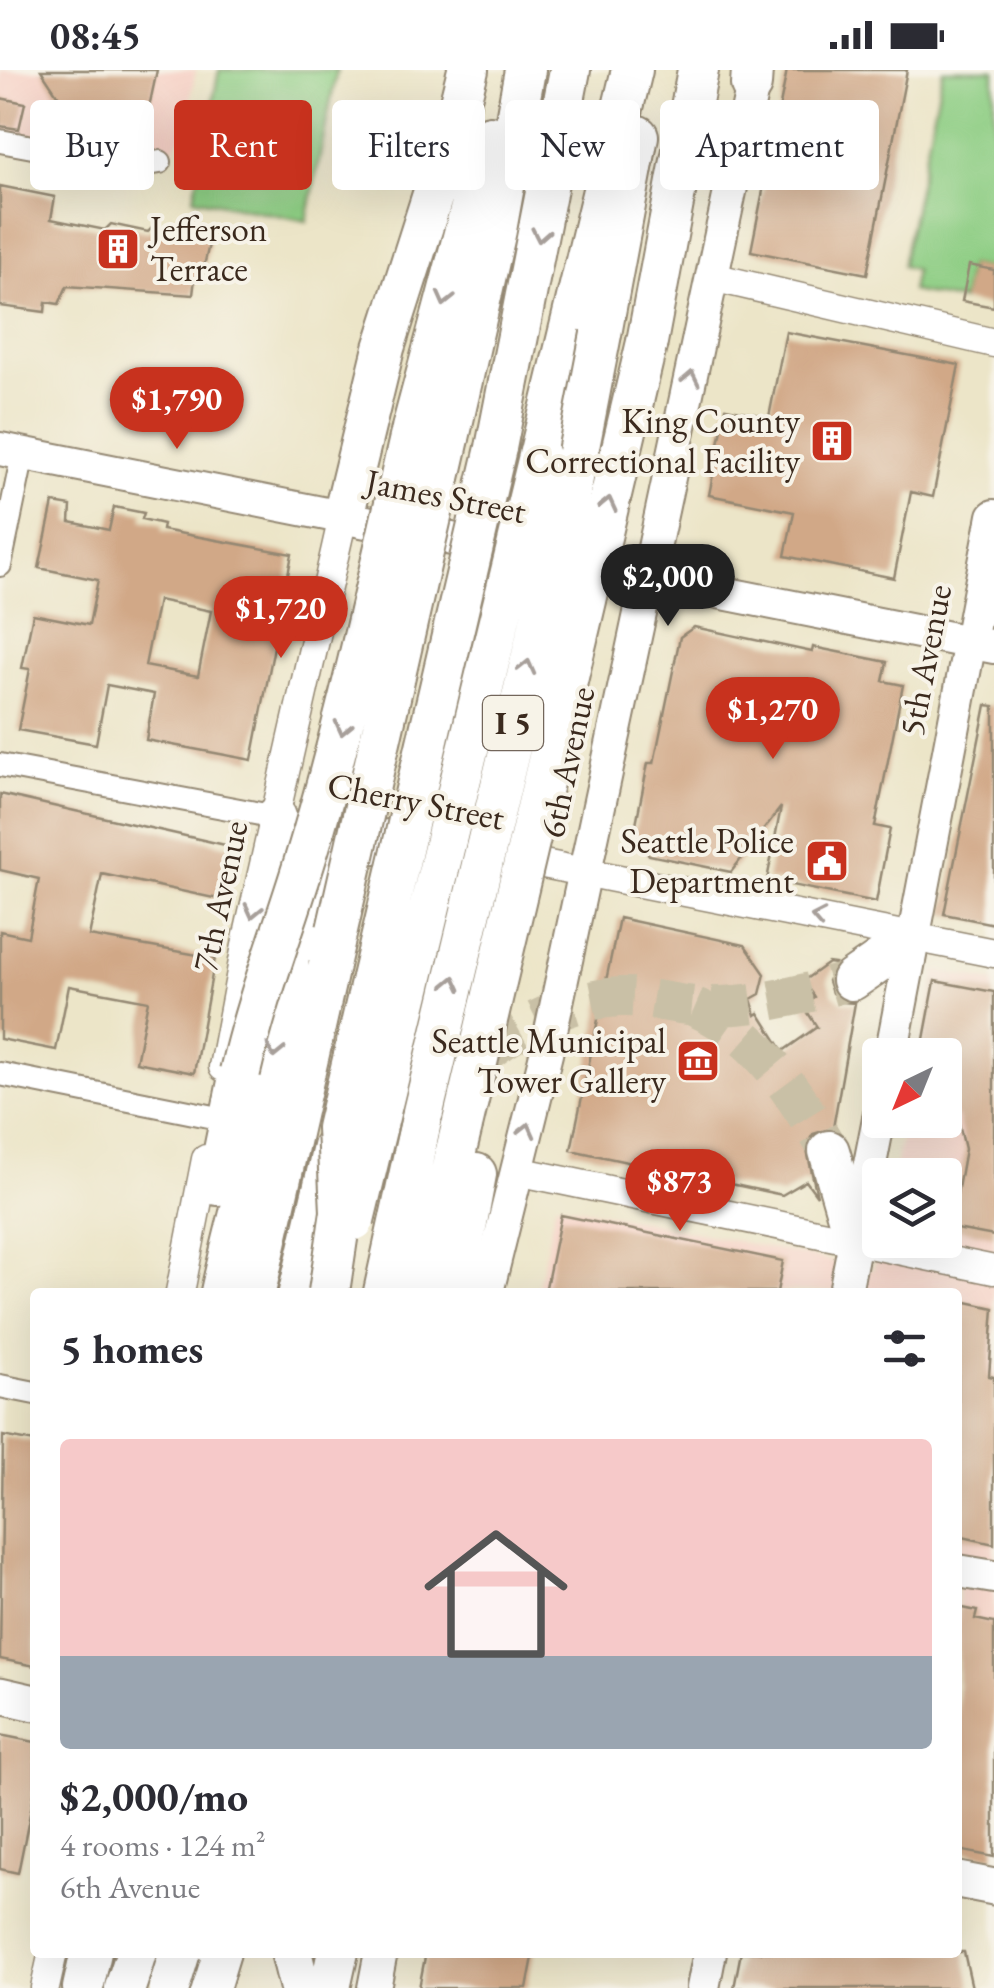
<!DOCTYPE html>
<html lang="en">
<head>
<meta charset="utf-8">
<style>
  body { margin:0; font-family:"EB Garamond",serif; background:#f7f7f7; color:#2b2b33; height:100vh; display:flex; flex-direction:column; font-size:38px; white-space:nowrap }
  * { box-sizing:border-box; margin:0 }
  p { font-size:32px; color:#7c7c81 }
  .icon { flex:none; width:55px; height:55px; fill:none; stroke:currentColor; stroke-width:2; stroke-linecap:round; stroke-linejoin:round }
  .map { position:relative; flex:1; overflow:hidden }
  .panel { position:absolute; left:30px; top:1218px; width:932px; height:670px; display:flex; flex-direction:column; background:#fff; border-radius:10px; box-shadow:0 10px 40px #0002 }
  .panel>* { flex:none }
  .banner { position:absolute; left:30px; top:30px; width:935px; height:90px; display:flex; gap:20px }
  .needle { width:65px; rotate:223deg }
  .buttons { position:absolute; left:862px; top:968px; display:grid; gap:20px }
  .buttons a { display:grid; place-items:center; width:100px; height:100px; border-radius:10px; background:#fff; box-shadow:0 10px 40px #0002; font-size:50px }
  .price { position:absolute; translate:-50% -85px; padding:0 22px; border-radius:35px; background:#c8321e; color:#fff; font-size:32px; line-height:65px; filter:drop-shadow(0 2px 5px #0008) }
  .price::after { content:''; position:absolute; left:50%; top:60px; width:30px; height:22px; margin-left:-15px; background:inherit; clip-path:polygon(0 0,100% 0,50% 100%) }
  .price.on { background:#222; color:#fff }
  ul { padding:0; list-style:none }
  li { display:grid; align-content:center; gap:20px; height:530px; padding:0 30px }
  li span { display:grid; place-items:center; height:310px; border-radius:10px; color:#555 }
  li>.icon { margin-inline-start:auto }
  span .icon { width:180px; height:180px; fill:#fffc; stroke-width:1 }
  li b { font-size:42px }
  h2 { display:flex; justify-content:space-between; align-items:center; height:120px; padding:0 30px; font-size:42px }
  .pill { padding:0 35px; border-radius:10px; background:#fff; box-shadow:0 10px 40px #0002; font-size:35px; line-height:90px }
  .pill.on { background:#c8321e; color:#fff }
  .status { display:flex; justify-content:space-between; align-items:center; height:70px; padding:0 50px; background:#fff; direction:ltr }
  .status svg { height:28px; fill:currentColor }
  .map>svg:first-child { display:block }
  .built { fill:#f7d1c6 }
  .green { fill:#8dcd83; stroke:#647c50; stroke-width:2.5 }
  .building { fill:#d1a887; fill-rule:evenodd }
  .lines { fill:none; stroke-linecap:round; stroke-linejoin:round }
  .motorway-tunnel { stroke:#c9c0a6; stroke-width:40; stroke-dasharray:40 20; stroke-linecap:butt }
  .minor-casing { stroke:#948873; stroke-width:26 }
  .tertiary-casing { stroke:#948873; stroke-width:31 }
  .secondary-casing { stroke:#948873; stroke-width:36 }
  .primary-casing { stroke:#948873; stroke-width:39 }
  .motorway-casing { stroke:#948873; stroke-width:44 }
  .minor { stroke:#fff; stroke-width:22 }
  .tertiary { stroke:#fff; stroke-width:28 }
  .secondary { stroke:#fff; stroke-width:32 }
  .primary { stroke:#fff; stroke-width:35 }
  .motorway { stroke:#fff; stroke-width:40 }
  .motorway-bridge-casing { stroke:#948873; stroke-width:44; stroke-linecap:butt }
  .motorway-bridge { stroke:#fff; stroke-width:40 }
  .oneway { stroke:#a79f9a }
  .labels { text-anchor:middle; stroke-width:8; stroke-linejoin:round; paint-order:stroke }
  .shield { fill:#f7f3e8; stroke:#73665b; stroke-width:2.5 }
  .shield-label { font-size:32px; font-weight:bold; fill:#3b2a1e }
  .poi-label { font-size:35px; fill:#3b2a1e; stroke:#f7f3e8; text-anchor:end }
  .street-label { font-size:35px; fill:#3b2a1e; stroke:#f7f3e8 }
</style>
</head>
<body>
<div class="status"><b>08:45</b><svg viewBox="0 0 49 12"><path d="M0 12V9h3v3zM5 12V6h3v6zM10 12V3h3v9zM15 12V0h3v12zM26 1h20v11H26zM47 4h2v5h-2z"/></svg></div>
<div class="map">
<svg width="994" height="1918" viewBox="0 0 994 1918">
  <rect width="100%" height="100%" fill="#f7f3e8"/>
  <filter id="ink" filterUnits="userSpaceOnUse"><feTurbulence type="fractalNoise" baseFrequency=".01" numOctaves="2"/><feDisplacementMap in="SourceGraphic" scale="20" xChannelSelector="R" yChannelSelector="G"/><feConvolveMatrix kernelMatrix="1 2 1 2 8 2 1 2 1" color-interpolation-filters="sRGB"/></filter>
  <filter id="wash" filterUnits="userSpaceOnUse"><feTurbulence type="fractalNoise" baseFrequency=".0048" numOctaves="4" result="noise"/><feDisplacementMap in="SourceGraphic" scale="40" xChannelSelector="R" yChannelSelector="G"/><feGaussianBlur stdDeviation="2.25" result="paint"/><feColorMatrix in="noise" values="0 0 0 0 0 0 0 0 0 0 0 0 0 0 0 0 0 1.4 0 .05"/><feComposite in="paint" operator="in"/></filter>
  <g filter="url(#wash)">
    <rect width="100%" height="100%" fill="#ece5c8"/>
    <path class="built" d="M0,0H196L184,62L166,89L0,71Z
      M936,901L994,912V1664L958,1657V1222H537L556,1133L873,1200L880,1169L945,1170V1105H893L905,1050H945V985H919Z"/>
    <path class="green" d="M219,0H337L307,151L194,128Z
      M943,0H994V200L969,195L962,231L911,221L915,200L902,196Z"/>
    <g id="blocks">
      <path class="building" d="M41,0H157L142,70L78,56Z
        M787,0H907L867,204L751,181Z
        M0,28L25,33L19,59L0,56Z
        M0,116L55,127L51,149L105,160L111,154L148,162L154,156L210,170L201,209L195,208L193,225L67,216L59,234L46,232L45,242L0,236Z
        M969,195L994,200V237L962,231Z
        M786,262L959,295L933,427L911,422L894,508L785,486L794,442L709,425L726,338L769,347Z
        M53,433L71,436L70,452L109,460L114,437L144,443L142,449L163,454L162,460L292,484L252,690L146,670L154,624L107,615L96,674L18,660L30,599L22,598L33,544L89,555L98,510L39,498ZM158,530L211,541L198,606L145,596Z
        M694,557L812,582L813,577L887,592L883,611L903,615L875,756L890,759L876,832L767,810L781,737L731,802L649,785L634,764L648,693H654L680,567Z
        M986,635L994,636V854L944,844Z
        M0,724L234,777L223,830L102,804L89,866L215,888L194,1003L136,992L148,931L69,916L56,980L0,969V861L28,867L39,809L0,800Z
        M619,848L745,875L765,904L760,924L751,929L756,945L759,943L783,981L817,957L803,935L814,927L803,911L828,893L835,894L828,911L832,923L843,932L855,933L833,1058L813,1064L806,1076L817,1126L806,1111L782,1125L571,1080Z
        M935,911L994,922V1166L951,1158L965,1079L958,1049L945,1031V985H921Z
        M561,1145L783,1191L777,1222H545Z
        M958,1230L994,1238L989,1306L994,1307V1474L958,1466Z
        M3,1366L35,1372V1596L0,1589Z
        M958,1537L977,1541L975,1549L994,1553V1787L958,1780Z
        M0,1665L35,1672V1719L18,1803L0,1799Z
        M426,1882H534L527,1918H419Z
        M741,1882H964L972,1918H734Z"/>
    </g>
  </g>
  <g filter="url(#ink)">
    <use href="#blocks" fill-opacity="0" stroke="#948873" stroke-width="2.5"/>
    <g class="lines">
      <path class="motorway-tunnel" d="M695,937C760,965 794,1023 829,1081
        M365,1114C411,1034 522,930 620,927C646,926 670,934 696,936C749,938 801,926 852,910"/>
      <defs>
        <path id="minor" d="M0,71L136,96L160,92
          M0,495L23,384
          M0,695L276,747
          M0,1004L214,1047
          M0,1316L35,1323"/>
        <path id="tertiary" d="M712,207L994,273
          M508,787L994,883
          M223,997L248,865L343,447
          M517,1101L994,1200
          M180,1222L206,1089
          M45,1918L53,1882"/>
        <path id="secondary" d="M0,379L994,577
          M891,985L994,446
          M487,1222L546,984L756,0
          M845,1222L880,1043
          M958,1501L994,1507
          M374,1918L381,1882
          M703,1918L710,1882"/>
        <path id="primary" d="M0,1625L35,1633
          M958,1810L994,1817"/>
        <path id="motorway" d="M751,15L752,0
          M601,264L638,66
          M647,272L698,0
          M412,359L490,66
          M449,368L496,160L525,0
          M496,378L570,0
          M539,386L632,0
          M343,447L384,278L451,68L468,0
          M303,872C325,803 326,774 407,768
          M852,910L914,867
          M829,1081L855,1171
          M217,1115L240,1002
          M221,1222C254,1072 318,898 276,747
          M255,1222L337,860
          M299,1222L333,1077
          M384,1222L423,1042
          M422,1222L462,1056
          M454,1222L476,1104
          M291,1882L300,1918
          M83,1918L91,1882
          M125,1918L137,1882
          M209,1918L220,1882
          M330,1918L338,1882"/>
      </defs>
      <use href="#minor" class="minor-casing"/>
      <use href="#tertiary" class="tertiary-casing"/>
      <use href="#secondary" class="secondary-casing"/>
      <use href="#primary" class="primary-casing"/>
      <use href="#motorway" class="motorway-casing"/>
      <use href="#minor" class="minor"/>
      <use href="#tertiary" class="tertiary"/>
      <use href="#secondary" class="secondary"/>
      <use href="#primary" class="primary"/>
      <use href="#motorway" class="motorway"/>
      <defs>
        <path id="motorway-bridge" d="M337,860L449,368
          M240,1002C259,919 291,842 314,760C352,628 381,493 412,359
          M423,1042L567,439L601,264
          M462,1056L647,272
          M354,1150L539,386
          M329,1222L341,1142L337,1058L496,378
          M169,1918L180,1882"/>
      </defs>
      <use href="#motorway-bridge" class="motorway-bridge-casing"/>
      <use href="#motorway-bridge" class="motorway-bridge"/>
    </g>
    <defs><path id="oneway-chevron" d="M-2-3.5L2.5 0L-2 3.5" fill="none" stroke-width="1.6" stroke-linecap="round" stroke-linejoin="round" transform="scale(2.5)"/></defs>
    <g class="oneway">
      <use href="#oneway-chevron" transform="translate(540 165) rotate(101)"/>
      <use href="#oneway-chevron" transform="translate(445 229) rotate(104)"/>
      <use href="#oneway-chevron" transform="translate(691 308) rotate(-78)"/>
      <use href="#oneway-chevron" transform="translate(608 434) rotate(-77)"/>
      <use href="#oneway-chevron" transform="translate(527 597) rotate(-76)"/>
      <use href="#oneway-chevron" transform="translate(343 658) rotate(103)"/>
      <use href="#oneway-chevron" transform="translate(253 841) rotate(103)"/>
      <use href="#oneway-chevron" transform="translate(818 848) rotate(-169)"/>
      <use href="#oneway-chevron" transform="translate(453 913) rotate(-77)"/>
      <use href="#oneway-chevron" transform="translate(275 981) rotate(103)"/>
      <use href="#oneway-chevron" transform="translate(527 1060) rotate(-76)"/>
    </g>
  </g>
  <defs>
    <symbol id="building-square" viewBox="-11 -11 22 22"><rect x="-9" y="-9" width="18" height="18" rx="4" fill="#c8321e" stroke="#f7f3e8"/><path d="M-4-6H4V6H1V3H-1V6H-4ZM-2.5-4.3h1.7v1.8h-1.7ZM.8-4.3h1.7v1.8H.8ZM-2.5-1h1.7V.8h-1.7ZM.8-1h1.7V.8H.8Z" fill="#fff"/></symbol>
    <symbol id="civic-square" viewBox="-11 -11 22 22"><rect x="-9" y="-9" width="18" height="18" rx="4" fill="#c8321e" stroke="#f7f3e8"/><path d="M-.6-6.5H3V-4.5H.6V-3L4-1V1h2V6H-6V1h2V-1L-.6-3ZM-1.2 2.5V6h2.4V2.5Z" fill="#fff"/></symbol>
    <symbol id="museum-square" viewBox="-11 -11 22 22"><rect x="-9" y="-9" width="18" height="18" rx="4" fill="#c8321e" stroke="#f7f3e8"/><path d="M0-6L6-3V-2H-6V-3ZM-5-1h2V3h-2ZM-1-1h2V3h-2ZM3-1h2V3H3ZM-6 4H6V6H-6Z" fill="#fff"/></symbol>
  </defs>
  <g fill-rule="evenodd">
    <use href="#building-square" x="93" y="154" width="50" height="50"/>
    <use href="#building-square" x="807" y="346" width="50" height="50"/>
    <use href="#civic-square" x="802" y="766" width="50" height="50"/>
    <use href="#museum-square" x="673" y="966" width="50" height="50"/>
  </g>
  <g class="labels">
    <rect class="shield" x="483" y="626" width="60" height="54" rx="8"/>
    <g class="shield-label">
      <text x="513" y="664">I 5</text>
    </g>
    <g class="poi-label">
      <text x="150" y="171" text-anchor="start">Jefferson<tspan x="150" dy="40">Terrace</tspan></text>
      <text x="800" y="363">King County<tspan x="800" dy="40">Correctional Facility</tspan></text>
      <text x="794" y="783">Seattle Police<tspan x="794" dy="40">Department</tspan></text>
      <text x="666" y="983">Seattle Municipal<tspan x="666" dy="40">Tower Gallery</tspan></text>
    </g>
    <g class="street-label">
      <text transform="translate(446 426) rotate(11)" y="12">James Street</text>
      <text transform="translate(925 590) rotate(-79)" y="12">5th Avenue</text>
      <text transform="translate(567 692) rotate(-78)" y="12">6th Avenue</text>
      <text transform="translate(416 731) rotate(11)" y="12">Cherry Street</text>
      <text transform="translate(220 826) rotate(-78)" y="12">7th Avenue</text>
    </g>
  </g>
</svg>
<div class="buttons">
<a><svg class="needle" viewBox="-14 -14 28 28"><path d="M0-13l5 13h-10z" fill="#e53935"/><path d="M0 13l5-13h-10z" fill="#7c7c81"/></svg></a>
<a><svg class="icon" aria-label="layers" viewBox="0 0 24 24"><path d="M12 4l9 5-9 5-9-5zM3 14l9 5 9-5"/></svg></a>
</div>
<b class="price" style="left:177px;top:382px">$1,790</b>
<b class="price on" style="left:668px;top:559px">$2,000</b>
<b class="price" style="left:281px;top:591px">$1,720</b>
<b class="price" style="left:773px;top:692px">$1,270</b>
<b class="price" style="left:680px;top:1164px">$873</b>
<div class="banner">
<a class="pill">Buy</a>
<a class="pill on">Rent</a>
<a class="pill">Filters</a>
<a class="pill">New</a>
<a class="pill">Apartment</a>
</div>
<section class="panel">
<h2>5 homes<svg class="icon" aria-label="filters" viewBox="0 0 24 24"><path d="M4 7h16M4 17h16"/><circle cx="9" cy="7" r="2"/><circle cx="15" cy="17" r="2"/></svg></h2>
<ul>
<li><span style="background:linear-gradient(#f6c9c9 70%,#9aa5b1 0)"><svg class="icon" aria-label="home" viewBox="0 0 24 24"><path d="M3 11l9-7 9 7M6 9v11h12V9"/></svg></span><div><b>$2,000/mo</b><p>4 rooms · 124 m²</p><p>6th Avenue</p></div></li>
</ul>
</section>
</div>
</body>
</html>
